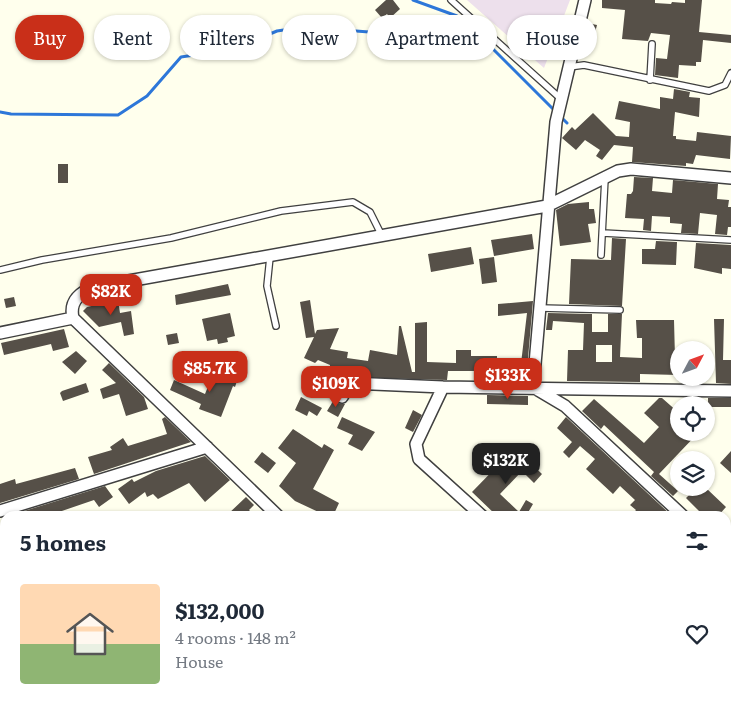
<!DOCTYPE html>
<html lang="en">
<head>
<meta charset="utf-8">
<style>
  body { margin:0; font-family:Literata,serif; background:#f2f2f3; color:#1f2937; height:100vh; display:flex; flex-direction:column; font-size:19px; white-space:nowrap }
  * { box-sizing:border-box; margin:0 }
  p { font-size:16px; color:#747a83 }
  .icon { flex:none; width:28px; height:28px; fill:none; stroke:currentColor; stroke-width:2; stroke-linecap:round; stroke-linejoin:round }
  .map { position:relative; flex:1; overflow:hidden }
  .side { position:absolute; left:0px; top:511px; width:731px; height:196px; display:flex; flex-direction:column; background:#fff; border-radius:15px 15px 0 0; box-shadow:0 1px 4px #0004 }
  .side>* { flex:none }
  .banner { position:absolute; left:15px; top:15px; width:701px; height:45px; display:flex; gap:10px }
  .needle { width:32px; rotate:49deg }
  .tools { position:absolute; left:670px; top:341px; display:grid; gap:10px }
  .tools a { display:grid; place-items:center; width:45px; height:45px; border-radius:50%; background:#fff; box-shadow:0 1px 4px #0004; font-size:25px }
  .price { position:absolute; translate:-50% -42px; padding:0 11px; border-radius:10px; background:#c92f19; color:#fff; font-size:16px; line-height:32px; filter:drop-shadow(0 1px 2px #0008) }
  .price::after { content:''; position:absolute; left:50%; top:30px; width:15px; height:11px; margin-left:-8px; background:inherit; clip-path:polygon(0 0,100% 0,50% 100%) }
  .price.active { background:#222; color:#fff }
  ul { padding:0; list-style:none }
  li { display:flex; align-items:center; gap:15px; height:125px; padding:0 20px }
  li+li { border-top:1px solid #e0e1e3 }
  li span { display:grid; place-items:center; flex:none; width:140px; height:100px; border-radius:5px; color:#555 }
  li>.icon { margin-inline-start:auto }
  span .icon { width:60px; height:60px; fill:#fffc; stroke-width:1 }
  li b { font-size:21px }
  h2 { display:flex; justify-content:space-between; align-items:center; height:60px; padding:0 20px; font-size:21px }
  .chip { padding:0 18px; border-radius:22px; background:#fff; box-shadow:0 1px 4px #0004; font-size:18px; line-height:45px }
  .chip.active { background:#c92f19; color:#fff }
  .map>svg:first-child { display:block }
  .industrial { fill:#ede0ec }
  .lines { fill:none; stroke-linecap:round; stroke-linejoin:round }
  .stream { stroke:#2d77d9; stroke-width:3 }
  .building { fill:#565048; fill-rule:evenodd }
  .lane-casing { stroke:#404040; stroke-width:8 }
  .street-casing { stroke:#404040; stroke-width:14 }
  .lane { stroke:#fff; stroke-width:5.5 }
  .street { stroke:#fff; stroke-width:11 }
</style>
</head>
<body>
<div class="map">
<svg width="731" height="707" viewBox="0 0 731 707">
  <rect width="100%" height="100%" fill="#ffffed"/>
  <path class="industrial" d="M467,0H570L544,68Z"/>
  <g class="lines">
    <path class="stream" d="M413,0L457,16L492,48L556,112
      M0,112L11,114L118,115L147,96L181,57L234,49L277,31L304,27L382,33L459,19
      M560,116L567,123"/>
  </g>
  <path class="building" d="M386,0H393L400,9L390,18L387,14L382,18L375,10Z
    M602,0H655V3L671,4L672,2L685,3V0H702L699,32L731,35V43L703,40L701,62H696V66L679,65L678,78L655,75L656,58L667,59L670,35L651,33L648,41L622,39L625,10L602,8Z
    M587,23L597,25L592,44L583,42Z
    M674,89L690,92L689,97L700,98L699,117L675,112L673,136H676V139L696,141L697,132L731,136L730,159L696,155L693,164L686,163V166L632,162L633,147L614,145L602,160L596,156L600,150L585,140L576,150L562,138L572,127L575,130L593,113L616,136L629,137L630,122L615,119L619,101L660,109V97L673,99Z
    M58,164H68V183H58Z
    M634,177L653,178L652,191L672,193L673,180L718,184L717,199L729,200L728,207H731V227H728L727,235L715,234L717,215L700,213L698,234L681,233L682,224L670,223V217L652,216L651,231L643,230L644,219L625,218L627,194H631L633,191Z
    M589,202V209H594L596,223L588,224L591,242L560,246L556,210L568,204Z
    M532,234L534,249L494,256L491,240Z
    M612,238L626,239L622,306L569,304L571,259L611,260Z
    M656,241L677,242L676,265L642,264V249H655Z
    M696,243L731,245V269L722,268V274L694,268Z
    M471,247L474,264L431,272L428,254Z
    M494,257L497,282L482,284L479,259Z
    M228,284L231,295L176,305L175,295Z
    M14,297L16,306L6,308L4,299Z
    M118,300L120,313L131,311L134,334L124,336L121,322L99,327L83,311L87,307Z
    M310,300L315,334L317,330L339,328L330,349L348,352L347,358L368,361L370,350L397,355L399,326H401L412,372H415V323L427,322V362L456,363V350H471V356H497V371L520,372L527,313L498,316V304L533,301L526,381L482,380V371H448L447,380L343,377L329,374L330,365L318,360L315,363L304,358L314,337L306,338L300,302Z
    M230,313L235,336L227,338L228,342L218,344L217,339L207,341L202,319Z
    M548,313L592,314V332H608V314H622L620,357L642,358V338H637L636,320H674L675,358H678V375L640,374V382L567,381L568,350H583L584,323L553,321L552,330H546ZM596,345H612V362H596Z
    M714,319H724L723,360H731V384L716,383Z
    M64,329L69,347L53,351L51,344L4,355L1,343Z
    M177,333L179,343L168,345L166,335Z
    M76,351L87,361L75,374L62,362Z
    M109,363L144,397L148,409L126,416L119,394L103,399L100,389L116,383L102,370Z
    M215,369L238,378L235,387L233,386L221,417L199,409L201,404L170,390L174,380L205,394Z
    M86,383L89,392L63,401L60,393L62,391Z
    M487,395L528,396V405L487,404Z
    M301,397L322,408L317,416L309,411L307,416L295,410Z
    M335,398L338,403L345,404L338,417L327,411Z
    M659,398H662L679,413V432H699L659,474L678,491L673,496L651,476L654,472L604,425L601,429L582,411L594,399L644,443L659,427L644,413Z
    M708,398H731V407H708Z
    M413,410L422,415L413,432L405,428Z
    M165,417L191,442L94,474L88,457L112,450L110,447L123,438L128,446L167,434L162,419Z
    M342,417L375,432L362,451L348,444L353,435L337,428Z
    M566,417L672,516H631L636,510L630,505L635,500L620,486L613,494L586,469L595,459L580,446L569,458L563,452L572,442L557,428Z
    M293,429L322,448L324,444L334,450L313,489L339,503L333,516H327L295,501L279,486L296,463L278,448Z
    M515,448L542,474L534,483L522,471L500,494L519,512L526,500L533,504L526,516H497L472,492Z
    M731,451V473L720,463Z
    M262,452L276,463L268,473L254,462Z
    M205,456L230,480L205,502L189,483L158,499L153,494L147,497L145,492L129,504L118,489L132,479L134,482L156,471Z
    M75,468L79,479L0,503V484L15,479L16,484Z
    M105,486L113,497L99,507L94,500L56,513L57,516H8Z
    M696,488H706L726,507L718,516H704L686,498Z
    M246,497L254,505L249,510L255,516H226Z"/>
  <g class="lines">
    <defs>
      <path id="lane" d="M451,0L561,99
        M569,67L584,65L709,91L725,85L731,73
        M650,80L652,44
        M603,233L731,240
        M601,255L605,178
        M270,257L267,286L276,326
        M0,270L42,260L171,238L281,211L353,202L370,212L382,236
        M540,308L620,310"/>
      <path id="street" d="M585,0L556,122L533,387L565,406L683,516
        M73,318C69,301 80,292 95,287L547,206L618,171L631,169L731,178
        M0,333L73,318L278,516
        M443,387L416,444L419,459L482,516
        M342,397L350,383L443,387L731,391
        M0,511L207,447
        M726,556L731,561
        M0,660L5,659
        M467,702L472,707
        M689,702L694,707
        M378,707L395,702"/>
    </defs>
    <use href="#lane" class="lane-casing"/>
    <use href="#street" class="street-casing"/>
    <use href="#lane" class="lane"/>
    <use href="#street" class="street"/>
  </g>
</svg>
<div class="tools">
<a><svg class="needle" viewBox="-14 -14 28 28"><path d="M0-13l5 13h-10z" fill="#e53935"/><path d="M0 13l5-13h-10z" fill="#747a83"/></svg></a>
<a><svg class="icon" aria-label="locate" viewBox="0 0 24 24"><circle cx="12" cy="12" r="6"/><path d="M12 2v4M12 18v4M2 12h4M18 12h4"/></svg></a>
<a><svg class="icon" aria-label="layers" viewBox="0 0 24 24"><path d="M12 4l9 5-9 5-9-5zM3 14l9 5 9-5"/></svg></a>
</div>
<b class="price" style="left:111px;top:316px">$82K</b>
<b class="price" style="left:210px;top:393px">$85.7K</b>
<b class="price" style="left:508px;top:400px">$133K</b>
<b class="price" style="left:336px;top:408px">$109K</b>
<b class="price active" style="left:506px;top:485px">$132K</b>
<div class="banner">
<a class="chip active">Buy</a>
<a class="chip">Rent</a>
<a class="chip">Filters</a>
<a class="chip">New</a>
<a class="chip">Apartment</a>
<a class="chip">House</a>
</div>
<section class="side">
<h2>5 homes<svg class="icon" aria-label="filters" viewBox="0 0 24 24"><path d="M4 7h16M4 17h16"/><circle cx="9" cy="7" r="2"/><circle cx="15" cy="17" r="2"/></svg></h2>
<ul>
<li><span style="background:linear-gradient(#ffd9b3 60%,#8fb573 0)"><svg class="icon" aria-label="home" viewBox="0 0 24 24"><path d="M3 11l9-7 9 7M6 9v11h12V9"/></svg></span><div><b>$132,000</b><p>4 rooms · 148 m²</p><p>House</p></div><svg class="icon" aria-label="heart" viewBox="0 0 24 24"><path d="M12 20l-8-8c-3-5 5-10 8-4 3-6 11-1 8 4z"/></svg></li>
</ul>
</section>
</div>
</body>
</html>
